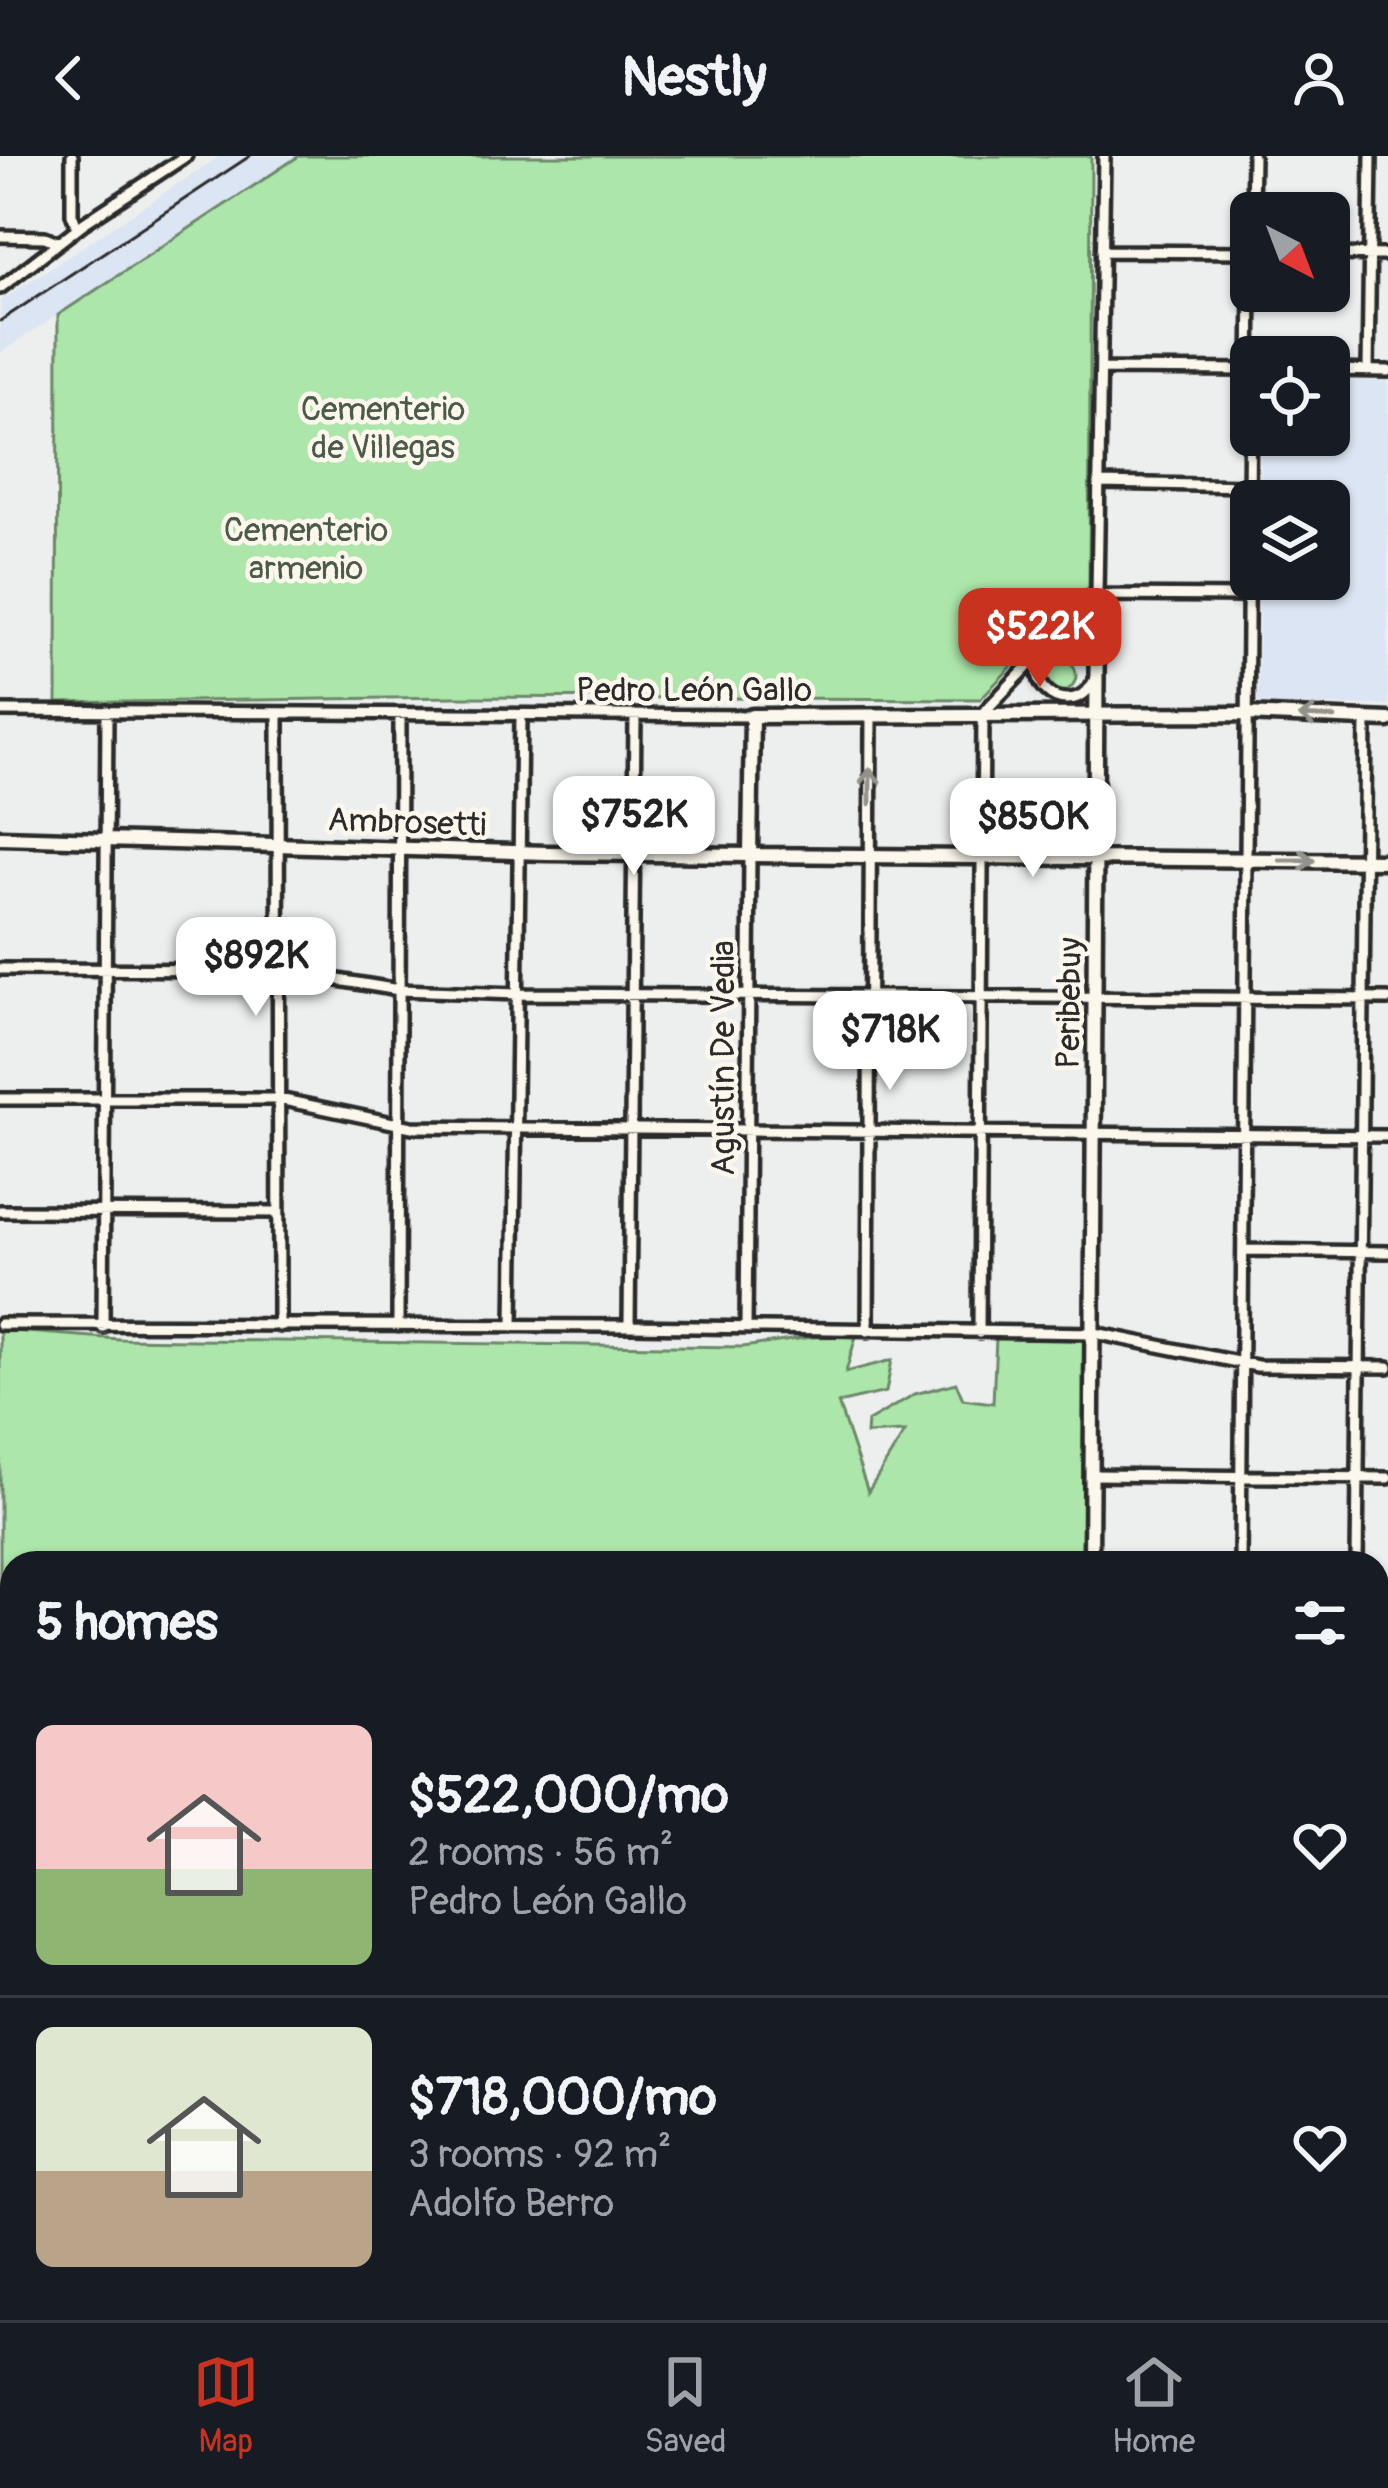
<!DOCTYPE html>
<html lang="en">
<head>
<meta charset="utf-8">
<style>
  body { margin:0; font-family:Pangolin,sans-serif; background:#20242c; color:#f1f3f6; height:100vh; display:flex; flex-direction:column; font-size:45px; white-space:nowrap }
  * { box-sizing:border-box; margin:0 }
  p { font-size:39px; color:#9ea1a6 }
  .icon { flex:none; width:66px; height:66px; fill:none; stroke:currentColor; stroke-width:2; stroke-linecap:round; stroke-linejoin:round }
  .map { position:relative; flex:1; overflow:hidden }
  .sheet { position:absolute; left:0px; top:1395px; width:1389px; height:771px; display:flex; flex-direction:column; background:#171b24; border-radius:36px 36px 0 0; box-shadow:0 3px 9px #0004 }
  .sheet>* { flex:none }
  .needle { width:78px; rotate:138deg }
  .fabs { position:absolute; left:1230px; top:36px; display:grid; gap:24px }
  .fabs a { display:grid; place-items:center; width:120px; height:120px; border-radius:18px; background:#171b24; box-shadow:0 3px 9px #0004; font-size:60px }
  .price { position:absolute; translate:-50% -102px; padding:0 27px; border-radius:24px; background:#fff; color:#222; font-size:39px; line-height:78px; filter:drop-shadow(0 3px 6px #0008) }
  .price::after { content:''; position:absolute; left:50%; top:72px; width:36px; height:27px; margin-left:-18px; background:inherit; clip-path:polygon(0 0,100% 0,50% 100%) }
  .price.active { background:#c8321e; color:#fff }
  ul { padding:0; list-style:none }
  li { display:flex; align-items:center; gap:36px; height:300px; padding:0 36px }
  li+li { border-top:3px solid #363941 }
  li span { display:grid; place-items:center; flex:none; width:336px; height:240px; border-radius:18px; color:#555 }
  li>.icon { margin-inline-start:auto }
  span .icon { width:144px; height:144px; fill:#fffc; stroke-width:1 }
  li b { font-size:51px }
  h2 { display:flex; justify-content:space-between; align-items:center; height:144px; padding:0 36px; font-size:51px }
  header { display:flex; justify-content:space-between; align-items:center; height:156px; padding:0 36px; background:#171b24; font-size:54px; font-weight:700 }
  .menu { display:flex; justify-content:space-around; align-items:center; height:168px; border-top:3px solid #363941; background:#171b24; font-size:33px; color:#9ea1a6 }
  .menu a { display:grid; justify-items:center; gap:6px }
  .menu .active { color:#c8321e }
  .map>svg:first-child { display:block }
  .built { fill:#dce5f3 }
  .green { fill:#ade6aa; stroke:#6c886a; stroke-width:3 }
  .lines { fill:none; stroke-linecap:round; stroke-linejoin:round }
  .street-casing { stroke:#2b2b2b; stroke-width:18 }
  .secondary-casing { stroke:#2b2b2b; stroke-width:21 }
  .street { stroke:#fbf7ec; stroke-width:9 }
  .secondary { stroke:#fbf7ec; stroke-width:12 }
  .rail { stroke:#2b2b2b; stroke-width:3 }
  .oneway { stroke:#93918c }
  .labels { text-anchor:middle; stroke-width:9; stroke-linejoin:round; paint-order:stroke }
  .park-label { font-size:33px; fill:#4c5a4b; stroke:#fbf7ec }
  .street-label { font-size:33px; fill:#2b2b2b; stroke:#fbf7ec }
</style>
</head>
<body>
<header><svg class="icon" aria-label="back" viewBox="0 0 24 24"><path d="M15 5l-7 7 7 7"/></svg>Nestly<svg class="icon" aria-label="person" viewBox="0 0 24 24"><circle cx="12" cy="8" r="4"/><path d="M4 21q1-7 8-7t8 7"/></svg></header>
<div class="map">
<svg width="1388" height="2164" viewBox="0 0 1388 2164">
  <rect width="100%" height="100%" fill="#edefef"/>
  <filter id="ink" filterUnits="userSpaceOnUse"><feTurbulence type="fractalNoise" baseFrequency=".00833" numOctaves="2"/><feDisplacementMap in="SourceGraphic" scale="24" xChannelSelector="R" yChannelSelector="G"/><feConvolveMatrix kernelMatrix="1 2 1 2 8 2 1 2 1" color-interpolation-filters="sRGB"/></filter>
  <g filter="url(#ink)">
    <path class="built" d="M220,0H299L0,197V145Z
      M1329,224L1388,225V549L1263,550L1258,545L1259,423H1329V345H1260L1261,279H1329Z"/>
    <path class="green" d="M299,0H1091L1089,431L980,543L454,541L57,547L58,159Z
      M1042 519a17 17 0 1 1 34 0a17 17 0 1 1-34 0Z
      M0,1174L119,1183L743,1191L812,1181L856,1180L846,1216L892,1204L886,1236L838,1247L868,1336L905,1276L866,1278L867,1266L915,1238L956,1227L963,1243L993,1247L996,1182L1089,1184L1085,1407H12V1737L0,1736Z
      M841,2154H1033V2164H846Z"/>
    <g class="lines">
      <defs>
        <path id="street" d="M72,0V58L77,71
          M1252,57L1253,0
          M0,80L45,81L57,86
          M1102,95L1251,96
          M1329,98L1388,99
          M0,132L84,67L186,0
          M1101,213L1251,214
          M1329,214L1388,215
          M1368,215L1371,0
          M1099,327L1248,330
          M1097,439L1104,0
          M1097,439L1247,440
          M1038 514a29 29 0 1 1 58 0a29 29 0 1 1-58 0Z
          M0,555L752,560
          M278,557L279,1170
          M0,813L278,814L399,834L518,838L1388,843
          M0,943H279L412,971L1388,980
          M0,1055L278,1056
          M1243,1094L1388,1096
          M0,1168L629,1170L1095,1177L1257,1210L1388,1211
          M398,1170L400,558
          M513,1170L521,560
          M629,1170L635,560
          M103,1171L107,555
          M746,1172L750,699
          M868,1175L871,560
          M979,1177L983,557L1097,439
          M1091,1319L1388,1322
          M1240,1407L1251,115
          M1357,1407L1366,564
          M1377,1464H1388
          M1377,1609H1388
          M1377,1753H1388
          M1377,1913H1388
          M1377,2065H1388
          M148,2154V2164
          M498,2154L499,2164
          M2,2164L3,1737
          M117,2164L118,2154
          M157,2164L186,2158L482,2160L489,2164
          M616,2164V2154
          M734,2164V2154
          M835,2164V2154
          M1294,2164V2154"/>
        <path id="secondary" d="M0,681L547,697L1388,705
          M750,699L752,560L1246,558L1388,564
          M1091,1407L1097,439
          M1082,2164V2154"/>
      </defs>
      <use href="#street" class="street-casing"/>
      <use href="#secondary" class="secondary-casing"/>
      <use href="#street" class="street"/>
      <use href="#secondary" class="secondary"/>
      <path class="rail" d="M0,165L250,0"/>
    </g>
    <defs><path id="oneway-shaft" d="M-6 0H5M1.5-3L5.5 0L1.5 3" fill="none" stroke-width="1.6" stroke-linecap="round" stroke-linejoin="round" transform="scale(3)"/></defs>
    <g class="oneway">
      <use href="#oneway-shaft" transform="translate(1317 561) rotate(-177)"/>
      <use href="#oneway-shaft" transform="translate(870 630) rotate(-90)"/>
      <use href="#oneway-shaft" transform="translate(1297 704)"/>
    </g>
  </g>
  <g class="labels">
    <g class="park-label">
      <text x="383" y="264">Cementerio<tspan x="383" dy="38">de Villegas</tspan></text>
      <text x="306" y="385">Cementerio<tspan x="306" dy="38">armenio</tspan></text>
    </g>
    <g class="street-label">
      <text x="694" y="545">Pedro León Gallo</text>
      <text transform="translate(407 665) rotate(2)" y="12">Ambrosetti</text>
      <text transform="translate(1068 847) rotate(-89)" y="12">Peribebuy</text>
      <text transform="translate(722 902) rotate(-90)" y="12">Agustín De Vedia</text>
    </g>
  </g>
</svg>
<div class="fabs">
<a><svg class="needle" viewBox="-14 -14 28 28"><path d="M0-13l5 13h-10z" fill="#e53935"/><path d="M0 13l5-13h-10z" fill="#9ea1a6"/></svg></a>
<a><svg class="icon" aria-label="locate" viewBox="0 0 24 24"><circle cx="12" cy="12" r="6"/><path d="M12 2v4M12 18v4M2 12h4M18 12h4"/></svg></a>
<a><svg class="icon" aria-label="layers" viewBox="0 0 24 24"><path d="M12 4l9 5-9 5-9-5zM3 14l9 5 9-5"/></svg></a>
</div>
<b class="price active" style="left:1040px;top:534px">$522K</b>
<b class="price" style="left:634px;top:722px">$752K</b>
<b class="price" style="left:1033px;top:724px">$850K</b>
<b class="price" style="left:256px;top:863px">$892K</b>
<b class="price" style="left:890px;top:937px">$718K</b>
<section class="sheet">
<h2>5 homes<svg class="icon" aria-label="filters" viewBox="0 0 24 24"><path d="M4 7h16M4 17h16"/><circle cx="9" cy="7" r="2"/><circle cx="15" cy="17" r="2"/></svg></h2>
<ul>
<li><span style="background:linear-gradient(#f6c9c9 60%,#8fb573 0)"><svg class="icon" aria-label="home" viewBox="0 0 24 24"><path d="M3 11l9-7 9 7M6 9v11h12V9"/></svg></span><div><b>$522,000/mo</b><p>2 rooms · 56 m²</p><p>Pedro León Gallo</p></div><svg class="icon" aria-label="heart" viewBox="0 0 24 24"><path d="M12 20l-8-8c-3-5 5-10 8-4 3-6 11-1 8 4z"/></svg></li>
<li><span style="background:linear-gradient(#dfe7d0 60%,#b9a48a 0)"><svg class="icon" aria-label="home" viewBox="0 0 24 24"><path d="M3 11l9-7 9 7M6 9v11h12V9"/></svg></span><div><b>$718,000/mo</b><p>3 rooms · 92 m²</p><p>Adolfo Berro</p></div><svg class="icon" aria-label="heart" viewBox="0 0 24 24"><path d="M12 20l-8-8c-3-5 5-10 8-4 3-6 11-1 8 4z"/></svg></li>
</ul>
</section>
</div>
<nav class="menu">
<a class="active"><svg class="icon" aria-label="map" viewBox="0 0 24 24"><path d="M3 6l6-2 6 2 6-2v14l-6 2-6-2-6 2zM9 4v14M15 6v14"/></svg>Map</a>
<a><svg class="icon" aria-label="saved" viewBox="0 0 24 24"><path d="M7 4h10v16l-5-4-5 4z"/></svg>Saved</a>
<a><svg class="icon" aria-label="home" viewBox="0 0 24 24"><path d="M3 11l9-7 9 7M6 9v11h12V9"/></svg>Home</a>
</nav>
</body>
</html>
